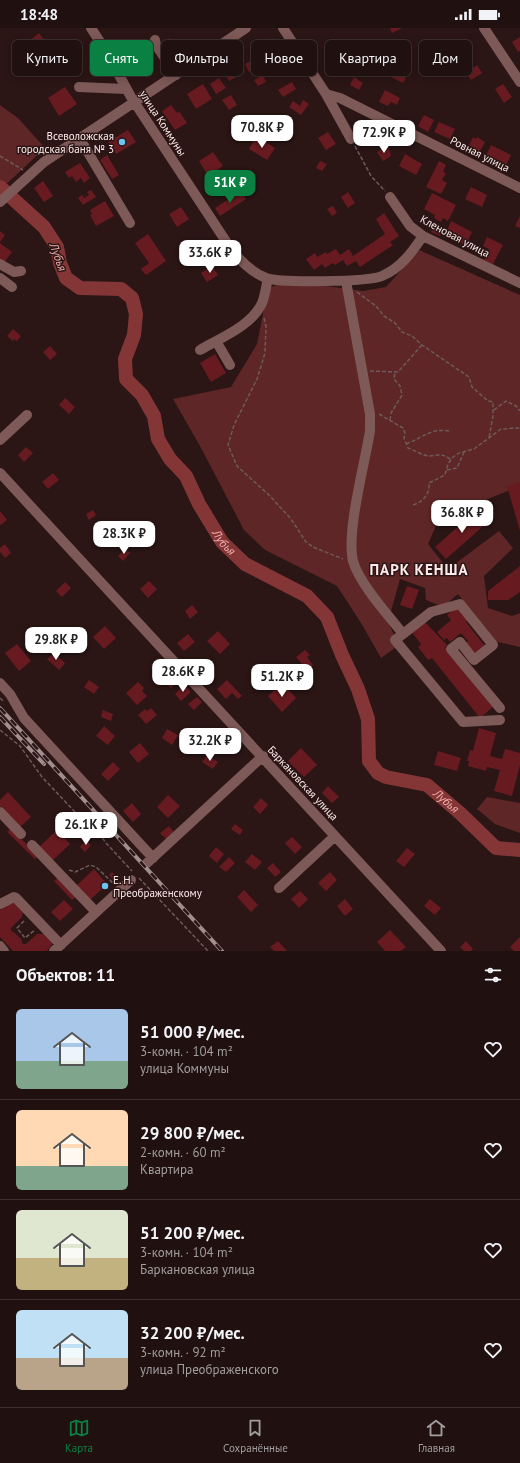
<!DOCTYPE html>
<html lang="ru">
<head>
<meta charset="utf-8">
<style>
  body { margin:0; font-family:"PT Sans",sans-serif; background:#2d1e1e; color:#f1f3f6; height:100vh; display:flex; flex-direction:column; font-size:15px; white-space:nowrap }
  * { box-sizing:border-box; margin:0 }
  p { font-size:13px; color:#a29d9f }
  .icon { flex:none; width:22px; height:22px; fill:none; stroke:currentColor; stroke-width:2; stroke-linecap:round; stroke-linejoin:round }
  .map { position:relative; height:923px; overflow:hidden }
  .panel { display:flex; flex-direction:column; background:#201010; flex:1 }
  .panel>* { flex:none }
  .hud { position:absolute; left:12px; top:12px; width:496px; height:36px; display:flex; gap:8px }
  .price { position:absolute; translate:-50% -34px; padding:0 9px; border-radius:8px; background:#fff; color:#222; font-size:13px; line-height:26px; filter:drop-shadow(0 1px 2px #0008) }
  .price::after { content:''; position:absolute; left:50%; top:24px; width:12px; height:9px; margin-left:-6px; background:inherit; clip-path:polygon(0 0,100% 0,50% 100%) }
  .price.active { background:#0b8043; color:#fff }
  ul { padding:0; list-style:none }
  li { display:flex; align-items:center; gap:12px; height:100px; padding:0 16px }
  li+li { border-top:1px solid #3d3030 }
  li span { display:grid; place-items:center; flex:none; width:112px; height:80px; border-radius:6px; color:#555 }
  li>.icon { margin-inline-start:auto }
  span .icon { width:48px; height:48px; fill:#fffc; stroke-width:1 }
  li b { font-size:17px }
  h2 { display:flex; justify-content:space-between; align-items:center; height:48px; padding:0 16px; font-size:17px }
  .pill { padding:0 14px; border-radius:6px; background:#201010; box-shadow:0 2px 10px #0003,0 0 0 1px #3d3030; font-size:14px; line-height:36px }
  .pill.active { background:#0b8043; color:#fff }
  .status { display:flex; justify-content:space-between; align-items:center; height:28px; padding:0 20px; background:#201010; direction:ltr }
  .status svg { height:11px; fill:currentColor }
  .menu { display:flex; justify-content:space-around; align-items:center; height:56px; border-top:1px solid #3d3030; background:#201010; font-size:11px; color:#a29d9f }
  .menu a { display:grid; justify-items:center; gap:2px }
  .menu .active { color:#0b8043 }
  .map>svg:first-child { display:block }
  .green { fill:#5e2627 }
  .water { fill:#843637 }
  .lines { fill:none; stroke-linecap:round; stroke-linejoin:round }
  .river { stroke:#843637; stroke-width:14 }
  .building { fill:#671b20 }
  .path { stroke:#6e5a59; stroke-width:1.5; stroke-dasharray:4 2; stroke-linecap:butt }
  .minor { stroke:#7d5957; stroke-width:10 }
  .rail-casing { stroke:#a18e8d; stroke-width:4 }
  .rail { stroke:#2b1515; stroke-width:2.5; stroke-dasharray:8; stroke-linecap:butt }
  .poi-dot { fill:#68c4f0; stroke:#2b1515; stroke-width:1.5 }
  .labels { text-anchor:middle; stroke-width:3; stroke-linejoin:round; paint-order:stroke }
  .street-label { font-size:11px; fill:#fcebea; stroke:#2b1515 }
  .poi-label { font-size:11px; fill:#fcebea; stroke:#2b1515; text-anchor:end }
  .water-label { font-size:12px; font-style:italic; fill:#f2aca9; stroke:#2b1515 }
  .district-label { font-size:15px; font-weight:bold; letter-spacing:1px; fill:#fcebea; stroke:#2b1515 }
</style>
</head>
<body>
<div class="status"><b>18:48</b><svg viewBox="0 0 49 12"><path d="M0 12V9h3v3zM5 12V6h3v6zM10 12V3h3v9zM15 12V0h3v12zM26 1h20v11H26zM47 4h2v5h-2z"/></svg></div>
<div class="map">
<svg width="520" height="923" viewBox="0 0 520 923">
  <rect width="100%" height="100%" fill="#2b1515"/>
  <path class="green" d="M0,77L18,90L45,120L0,162Z
    M419,222L520,267V458L439,491L428,516L448,541L499,503L513,520L484,548L488,580L512,588L520,585V619L494,613L458,566L443,579L426,572L425,560L400,551L388,594L399,617L381,630L361,595L337,558L265,522L244,502L200,418L173,371L231,359L257,316L268,260L290,253L363,263L386,259Z
    M487,769L520,775V805L495,796L477,781Z"/>
  <path class="water" d="M273,90L283,95L286,100L284,105L279,107L275,106V100H270L268,97L269,92Z"/>
  <g class="lines">
    <path class="river" id="s1" d="M0,159L44,199L57,219L60,235L66,250L80,260L121,261L132,270L136,286L134,307L125,331L126,351L142,367L154,388L158,411L170,431L186,448L199,476L222,514L245,536L307,568L327,589L342,627L358,661L368,691L369,733L378,745L386,749L427,757L460,785L496,820L520,822"/>
  </g>
  <path class="building" d="M390,0H402L392,5Z
    M39,5L46,14L38,21L30,12Z
    M520,9V23L518,24L512,14Z
    M169,10L177,22L168,28L160,17L164,11L166,13Z
    M273,10L280,22L267,30L260,18Z
    M364,19L371,28L361,36L354,27Z
    M253,32L257,39L249,44L245,36Z
    M239,34L245,44L229,53L223,43Z
    M477,37L482,45L471,52L466,45Z
    M395,43L406,50L403,55L391,49Z
    M263,47L266,54L258,58L254,52Z
    M354,49L363,55L359,62L350,57Z
    M219,50L226,60L216,66L210,56Z
    M292,54L296,61L283,69L278,62Z
    M203,56L212,71L196,81L187,66Z
    M503,56L512,69L504,75L495,61Z
    M65,59L77,76L59,88L48,70Z
    M385,62L400,70L397,77L391,74L388,78L379,74Z
    M231,67L237,77L229,82L222,72Z
    M303,72L309,76L301,87L289,79L293,73L300,78Z
    M171,77L177,85L179,83L187,95L175,102L162,83Z
    M424,87L434,92L428,104L418,98Z
    M439,94L455,101L450,111L434,104Z
    M247,97L251,104L243,109L239,102Z
    M128,102L136,114L116,126L108,114Z
    M328,104L336,116L326,122L318,110Z
    M372,109L376,115L371,118L367,112Z
    M473,109L476,111L477,109L485,114L479,125L471,121L472,119L469,117Z
    M255,111L262,115L264,113L275,120L267,132L249,121Z
    M491,117L511,127L506,137L486,128Z
    M385,119L387,122L389,120L391,128L383,133L377,124Z
    M213,124L223,138L208,148L199,133Z
    M405,126L422,136L416,147L399,138Z
    M107,127L119,147L112,151L100,132Z
    M320,133L327,136L322,143L316,140Z
    M439,133L446,137L443,144L446,145L442,152L447,155L441,166L426,159Z
    M80,135L90,150L84,155L81,150L76,154L72,148L69,150L65,144Z
    M43,153L53,168L44,174L34,160Z
    M471,159L487,167L482,179L465,171Z
    M91,162L96,169L83,177L78,170L82,167L84,170L89,167L87,164Z
    M241,163L246,171L220,188L215,180Z
    M348,164L355,175L348,180L341,169Z
    M432,165L456,177L448,193L443,190L441,194L434,190L435,187L424,181Z
    M105,173L114,188L96,198L90,187L92,186L90,182Z
    M333,178L337,185L332,188L327,181Z
    M181,179L189,191L177,199L169,186Z
    M384,185L399,208L390,214L393,217L360,239L356,233L347,238L343,232L335,237L333,235L325,240L322,236L314,242L306,231L315,225L317,229L326,224L327,226L336,221L340,227L349,221L353,228L385,206L376,191Z
    M520,188V200L515,198Z
    M451,193L472,204L466,217L445,207Z
    M435,196L443,201L440,208L431,204Z
    M0,203L5,207L0,214Z
    M148,206L166,233L146,247L141,241L149,235L135,215Z
    M487,209L503,217L493,236L484,232L489,221L483,218Z
    M0,215L12,224L3,236L0,234Z
    M212,238L218,247L207,254L201,245Z
    M13,301L21,308L17,313L14,311L13,313L7,308Z
    M50,318L57,326L50,332L43,324Z
    M215,326L226,345L211,354L200,335Z
    M65,370L75,379L69,386L59,377Z
    M26,419L33,425L24,434L18,427Z
    M53,445L59,452L48,461L42,454Z
    M520,454V503L507,458Z
    M478,481L489,493L446,531L435,519Z
    M93,482L96,487L89,492L86,486Z
    M0,483L7,492L1,497L0,496Z
    M102,509L106,513L101,519L97,514Z
    M5,516L11,525L5,530L0,524V520Z
    M125,521L130,525L123,533L118,528Z
    M520,538V564L508,572H488V563Z
    M149,553L157,561L148,570L140,561Z
    M65,554L71,560L62,569L56,563Z
    M407,558L419,562L412,581L400,577Z
    M192,577L198,584L190,591L185,583Z
    M457,578L471,590L466,594L485,618L473,627L464,616L468,613L461,605L450,614L447,610L444,612L437,604L451,592L447,587Z
    M423,592L447,617L445,619L493,679L480,690L432,630L428,632L418,619L421,616L410,602Z
    M105,598L116,610L104,621L93,609Z
    M218,603L230,616L220,626L207,613Z
    M188,606L195,614L184,623L177,615Z
    M17,616L31,633L19,643L5,625Z
    M305,622L310,627L307,629L313,637L307,642L296,629Z
    M54,625L65,635L59,642L47,631Z
    M160,630L165,635L156,644L151,638Z
    M271,637L279,645L268,656L261,648Z
    M176,646L180,651L171,660L166,655Z
    M89,652L99,659L94,666L84,659Z
    M227,652L242,668L238,671L232,665L226,671L217,661Z
    M138,654L144,660L142,663L147,668L137,677L126,665Z
    M184,657L191,664L181,673L175,666Z
    M279,658L283,663L286,659L296,670L282,684L268,668Z
    M197,669L202,674L194,682L188,676Z
    M151,680L157,687L146,696L138,687L145,681L147,683Z
    M103,682L113,686L111,693L101,689Z
    M104,698L115,708L108,717L96,708Z
    M479,700L496,705L490,728L502,731L505,721L520,725V737L512,768L494,763L500,742L487,739L486,743L468,738L469,733H467L470,722L473,723Z
    M167,701L178,707L172,717L162,710Z
    M140,715L149,726L138,735L129,724Z
    M301,720L317,737L304,749L288,733Z
    M438,723L461,730L457,743L434,737Z
    M207,727L218,734L213,741L202,734Z
    M113,734L120,741L108,753L101,746Z
    M328,758L339,769L332,775L322,765Z
    M8,764L31,789L20,799L0,778V772Z
    M168,767L180,778L168,790L157,779Z
    M261,770L268,777L260,786L253,779Z
    M132,775L141,786L133,794L123,783Z
    M235,796L243,802L240,807L231,801Z
    M169,798L174,804L166,811L160,805Z
    M11,800L38,828L35,831L7,804Z
    M57,802L70,816L52,833L39,819Z
    M292,809L302,819L295,826L285,815Z
    M86,812L91,817L85,824L80,819Z
    M216,819L224,826L217,835L209,828Z
    M407,820L415,826L404,839L396,833Z
    M252,826L262,834L255,842L245,834Z
    M229,829L235,835L226,844L219,839Z
    M273,835L281,844L275,849L267,840Z
    M94,841L107,856L89,873L76,858Z
    M112,844L118,850L115,854L109,847Z
    M330,844L337,852L326,863L318,855Z
    M59,849L76,869L72,872L54,853Z
    M244,862L258,877L251,884L237,869Z
    M300,863L308,871L299,880L291,871Z
    M345,871L353,881L345,888L337,878Z
    M430,871L441,880L435,887L424,878Z
    M64,872L73,881L60,893L51,884Z
    M12,873L23,883L22,889L11,900V903L15,905L21,911L23,916H26L37,906H44L53,915L47,923H13L0,909V882Z
    M390,902L406,919L401,923H385L377,914Z
    M520,909V923H514L510,919Z
    M278,913L287,923H274L270,919Z
    M466,913L473,921L471,923H464L460,919Z"/>
  <g class="lines">
    <path class="path" d="M95,111L109,110
      M355,118L371,148L385,163
      M0,128L23,142
      M357,264L376,278L384,288L395,295L402,304L412,308L422,317L469,349L472,359L488,373L493,374V388L489,410
      M264,290L266,299L265,325L257,351L234,397L228,417L237,438L270,468L291,491L306,514L313,519L343,531
      M370,343L398,344L422,317
      M494,382L506,373L516,378L520,383
      M379,386L403,400L405,405L404,410L408,420C414,422 423,428 430,428C439,427 443,425 451,432
      M390,392L391,385L402,367L400,358L394,351L395,344
      M406,416C422,410 430,400 449,403
      M447,442L457,440L464,424
      M413,477C423,474 430,466 429,455L445,447L448,436L453,429L459,425L474,421L501,401L520,400
      M0,670L3,673
      M0,702L20,718L42,749L75,784L93,797L106,815L132,843
      M69,842L75,844L90,837L96,839L114,856
      M139,850L208,923
      M24,893L17,900L25,910L35,902"/>
    <path class="minor" d="M91,0L106,23L131,69L231,221C241,234 251,244 266,250C280,255 368,254 382,248C401,240 412,224 423,208
      M283,0L326,66L340,70L520,160
      M484,0L520,54
      M155,12L156,17L176,47
      M79,59L126,61
      M326,66L351,111
      M80,111L130,195
      M390,169L410,198L423,208L520,255
      M0,174L44,134L246,0
      M0,236L14,244L21,243
      M0,250L12,259
      M346,253L370,386V403C365,435 346,504 353,533C359,555 389,588 403,606L431,584L460,576L493,617L474,632L460,614L451,621L500,680
      M216,313L230,337
      M200,322C220,310 252,298 262,275C265,268 266,258 268,251
      M0,412L27,387
      M0,445L441,923
      M403,606L395,612L463,694L500,692
      M0,655L10,666L24,690L153,830
      M0,784L21,806
      M32,817L96,884
      M147,835L263,728
      M279,860L335,808
      M0,876L14,869L16,870L61,917
      M0,918L4,923
      M54,923L131,852"/>
    <defs>
      <path id="rail" d="M0,680L222,923
        M0,689L44,736"/>
    </defs>
    <use href="#rail" class="rail-casing"/>
    <use href="#rail" class="rail"/>
  </g>
  <g class="poi-dot">
    <circle cx="122" cy="114" r="4"/>
    <circle cx="105" cy="858" r="4"/>
  </g>
  <g class="labels">
    <g class="street-label">
      <text transform="translate(163 95) rotate(57)" y="4">улица Коммуны</text>
      <text transform="translate(480 126) rotate(27)" y="4">Ровная улица</text>
      <text transform="translate(455 208) rotate(28)" y="4">Кленовая улица</text>
      <text transform="translate(303 755) rotate(47)" y="4">Баркановская улица</text>
    </g>
    <g class="poi-label">
      <text x="114" y="112">Всеволожская<tspan x="114" dy="13">городская баня № 3</tspan></text>
      <text x="113" y="856" text-anchor="start">Е. Н.<tspan x="113" dy="13">Преображенскому</tspan></text>
    </g>
    <g class="water-label">
      <text transform="translate(58 229) rotate(70)" y="4">Лубья</text>
      <text dy="4" stroke="none"><textPath href="#s1" startOffset="465">Лубья</textPath></text>
      <text dy="4" stroke="none"><textPath href="#s1" startOffset="837">Лубья</textPath></text>
    </g>
    <g class="district-label">
      <text x="419" y="547">ПАРК КЕНША</text>
    </g>
  </g>
</svg>
<b class="price" style="left:262px;top:121px">70.8K ₽</b>
<b class="price" style="left:384px;top:126px">72.9K ₽</b>
<b class="price active" style="left:230px;top:176px">51K ₽</b>
<b class="price" style="left:210px;top:246px">33.6K ₽</b>
<b class="price" style="left:462px;top:506px">36.8K ₽</b>
<b class="price" style="left:124px;top:527px">28.3K ₽</b>
<b class="price" style="left:56px;top:633px">29.8K ₽</b>
<b class="price" style="left:183px;top:665px">28.6K ₽</b>
<b class="price" style="left:282px;top:670px">51.2K ₽</b>
<b class="price" style="left:210px;top:734px">32.2K ₽</b>
<b class="price" style="left:86px;top:818px">26.1K ₽</b>
<div class="hud">
<a class="pill">Купить</a>
<a class="pill active">Снять</a>
<a class="pill">Фильтры</a>
<a class="pill">Новое</a>
<a class="pill">Квартира</a>
<a class="pill">Дом</a>
</div>
</div>
<section class="panel">
<h2>Объектов: 11<svg class="icon" aria-label="filters" viewBox="0 0 24 24"><path d="M4 7h16M4 17h16"/><circle cx="9" cy="7" r="2"/><circle cx="15" cy="17" r="2"/></svg></h2>
<ul>
<li><span style="background:linear-gradient(#a9c7e8 65%,#7fa58c 0)"><svg class="icon" aria-label="home" viewBox="0 0 24 24"><path d="M3 11l9-7 9 7M6 9v11h12V9"/></svg></span><div><b>51 000 ₽/мес.</b><p>3-комн. · 104 m²</p><p>улица Коммуны</p></div><svg class="icon" aria-label="heart" viewBox="0 0 24 24"><path d="M12 20l-8-8c-3-5 5-10 8-4 3-6 11-1 8 4z"/></svg></li>
<li><span style="background:linear-gradient(#ffd9b3 70%,#7fa58c 0)"><svg class="icon" aria-label="home" viewBox="0 0 24 24"><path d="M3 11l9-7 9 7M6 9v11h12V9"/></svg></span><div><b>29 800 ₽/мес.</b><p>2-комн. · 60 m²</p><p>Квартира</p></div><svg class="icon" aria-label="heart" viewBox="0 0 24 24"><path d="M12 20l-8-8c-3-5 5-10 8-4 3-6 11-1 8 4z"/></svg></li>
<li><span style="background:linear-gradient(#dfe7d0 60%,#c2b280 0)"><svg class="icon" aria-label="home" viewBox="0 0 24 24"><path d="M3 11l9-7 9 7M6 9v11h12V9"/></svg></span><div><b>51 200 ₽/мес.</b><p>3-комн. · 104 m²</p><p>Баркановская улица</p></div><svg class="icon" aria-label="heart" viewBox="0 0 24 24"><path d="M12 20l-8-8c-3-5 5-10 8-4 3-6 11-1 8 4z"/></svg></li>
<li><span style="background:linear-gradient(#bfe0f5 60%,#b9a48a 0)"><svg class="icon" aria-label="home" viewBox="0 0 24 24"><path d="M3 11l9-7 9 7M6 9v11h12V9"/></svg></span><div><b>32 200 ₽/мес.</b><p>3-комн. · 92 m²</p><p>улица Преображенского</p></div><svg class="icon" aria-label="heart" viewBox="0 0 24 24"><path d="M12 20l-8-8c-3-5 5-10 8-4 3-6 11-1 8 4z"/></svg></li>
</ul>
</section>
<nav class="menu">
<a class="active"><svg class="icon" aria-label="map" viewBox="0 0 24 24"><path d="M3 6l6-2 6 2 6-2v14l-6 2-6-2-6 2zM9 4v14M15 6v14"/></svg>Карта</a>
<a><svg class="icon" aria-label="saved" viewBox="0 0 24 24"><path d="M7 4h10v16l-5-4-5 4z"/></svg>Сохранённые</a>
<a><svg class="icon" aria-label="home" viewBox="0 0 24 24"><path d="M3 11l9-7 9 7M6 9v11h12V9"/></svg>Главная</a>
</nav>
</body>
</html>
